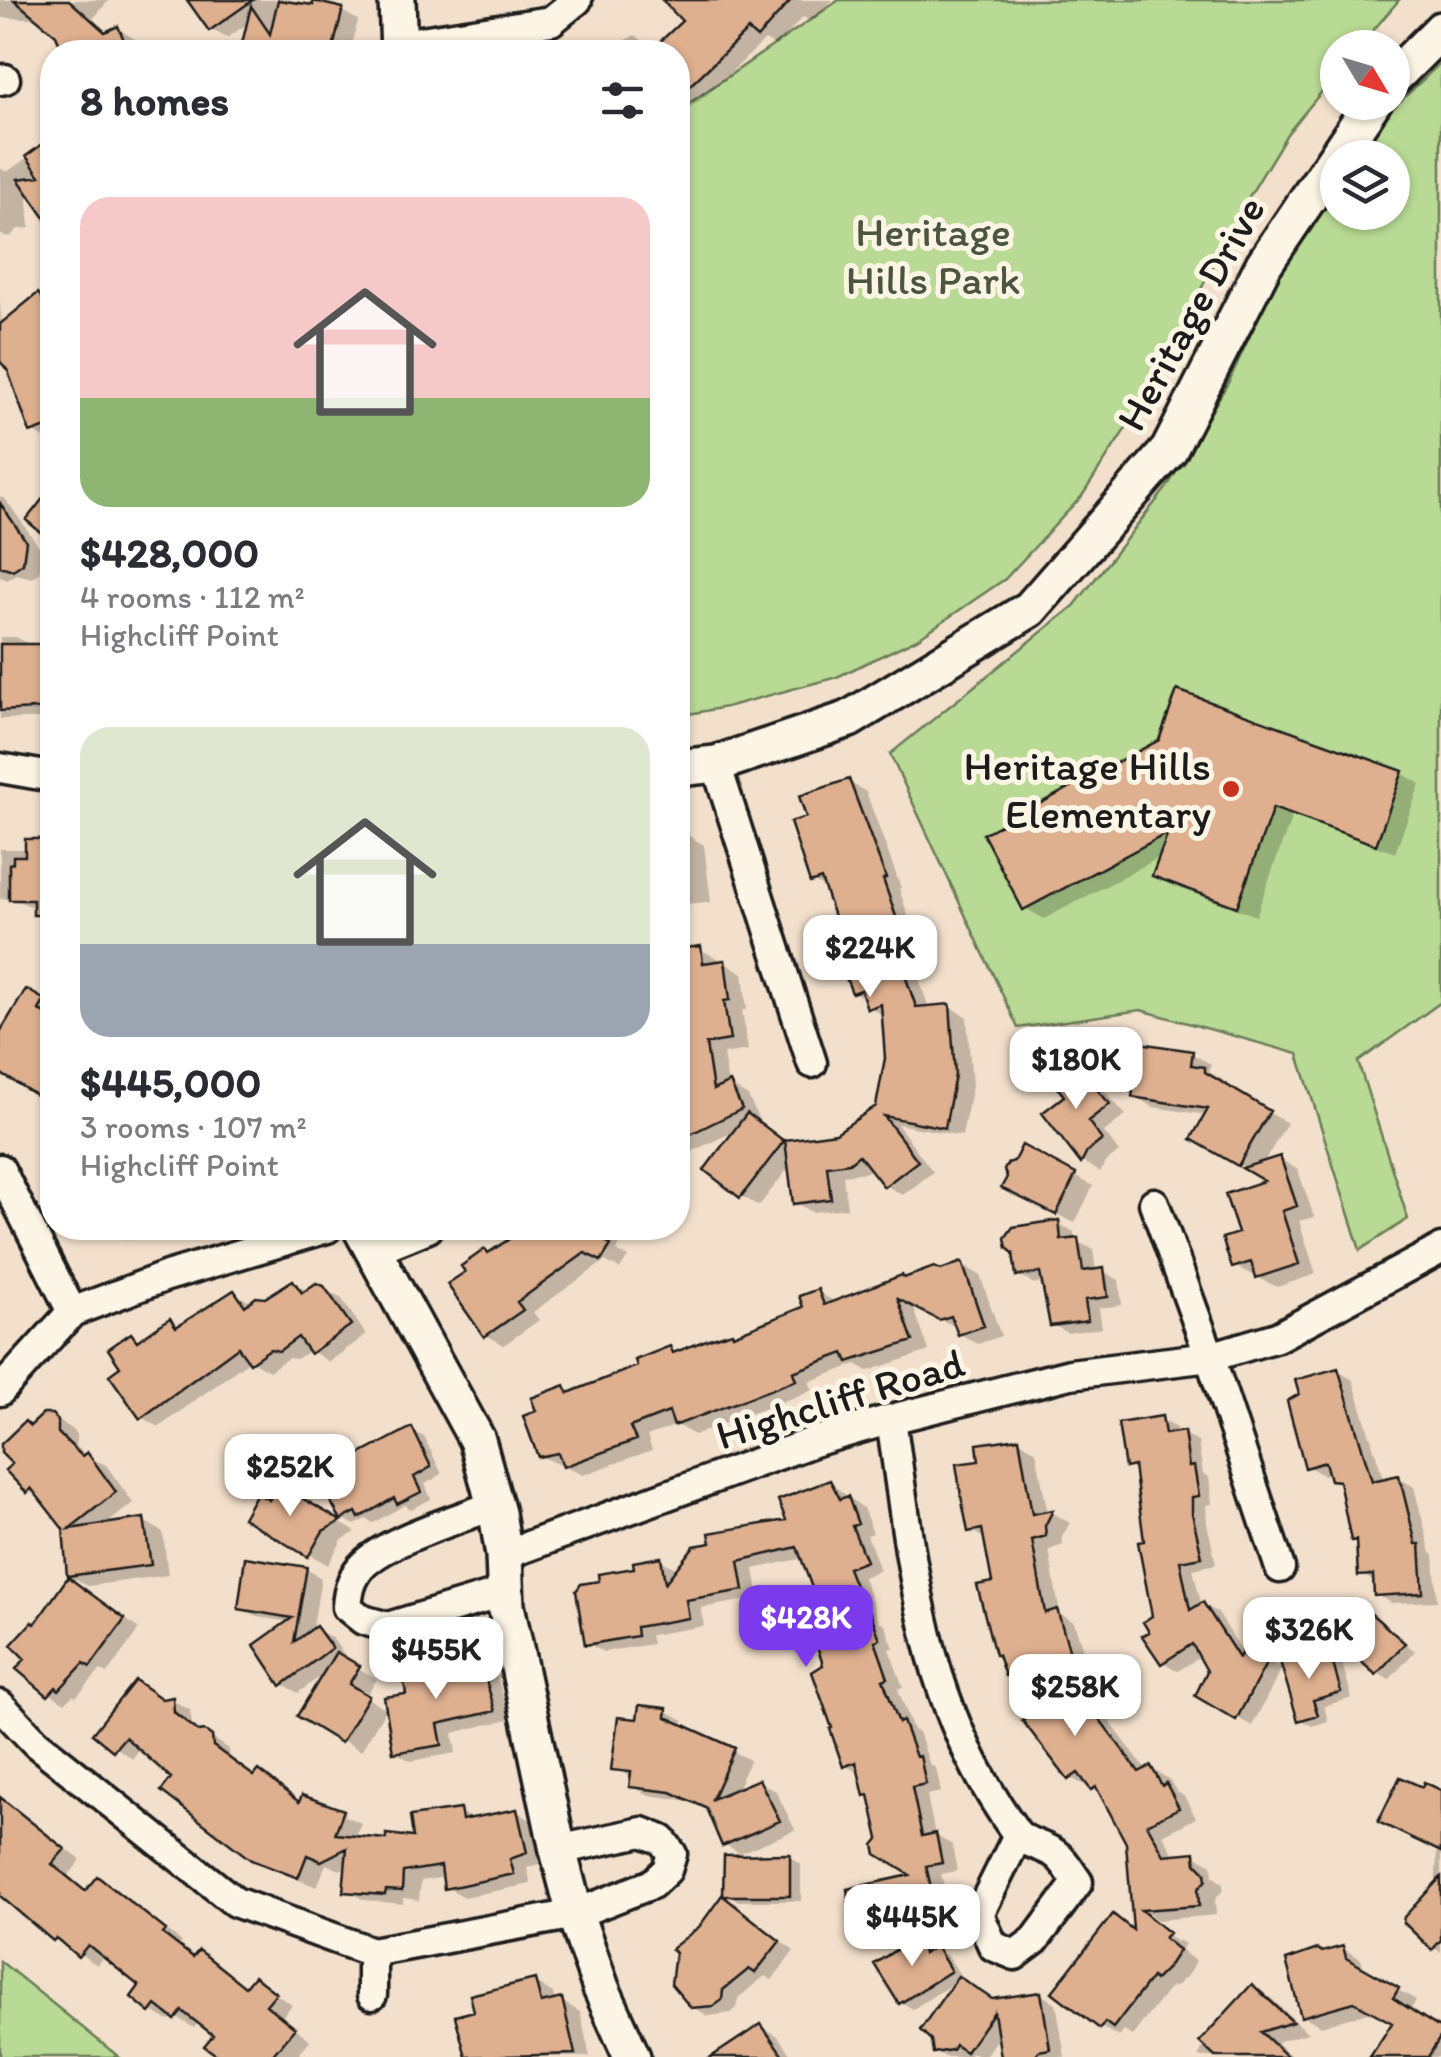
<!DOCTYPE html>
<html lang="en">
<head>
<meta charset="utf-8">
<style>
  body { margin:0; font-family:Itim,sans-serif; background:#f7f7f7; color:#2b2b33; height:100vh; display:flex; flex-direction:column; font-size:38px; white-space:nowrap }
  * { box-sizing:border-box; margin:0 }
  p { font-size:32px; color:#7c7c81 }
  .icon { flex:none; width:55px; height:55px; fill:none; stroke:currentColor; stroke-width:2; stroke-linecap:round; stroke-linejoin:round }
  .map { position:relative; flex:1; overflow:hidden }
  .drawer { position:absolute; left:40px; top:40px; width:650px; height:1200px; display:flex; flex-direction:column; background:#fff; border-radius:40px; box-shadow:0 2px 8px #0004 }
  .drawer>* { flex:none }
  .needle { width:65px; rotate:128deg }
  .tools { position:absolute; left:1320px; top:30px; display:grid; gap:20px }
  .tools a { display:grid; place-items:center; width:90px; height:90px; border-radius:50%; background:#fff; box-shadow:0 2px 8px #0004; font-size:50px }
  .price { position:absolute; translate:-50% -85px; padding:0 22px; border-radius:20px; background:#fff; color:#222; font-size:32px; line-height:65px; filter:drop-shadow(0 2px 5px #0008) }
  .price::after { content:''; position:absolute; left:50%; top:60px; width:30px; height:22px; margin-left:-15px; background:inherit; clip-path:polygon(0 0,100% 0,50% 100%) }
  .price.active { background:#7c3aed; color:#fff }
  ul { padding:0; list-style:none }
  li { display:grid; align-content:center; gap:20px; height:530px; padding:0 40px }
  li span { display:grid; place-items:center; height:310px; border-radius:30px; color:#555 }
  li>.icon { margin-inline-start:auto }
  span .icon { width:180px; height:180px; fill:#fffc; stroke-width:1 }
  li b { font-size:42px }
  h2 { display:flex; justify-content:space-between; align-items:center; height:120px; padding:0 40px; font-size:42px }
  .map>svg:first-child { display:block }
  .green { fill:#b8da94; stroke:#6a7b58; stroke-width:2.5 }
  .shadow { fill:#0003; fill-rule:evenodd }
  .building { fill:#dfb090; stroke:#1c1c1c; stroke-width:2.5 }
  .lines { fill:none; stroke-linecap:round; stroke-linejoin:round }
  .minor-casing { stroke:#1c1c1c; stroke-width:35 }
  .tertiary-casing { stroke:#1c1c1c; stroke-width:42 }
  .minor { stroke:#fcf5e5; stroke-width:28 }
  .tertiary { stroke:#fcf5e5; stroke-width:35 }
  .poi-dot { fill:#c8321e; stroke:#fcf5e5; stroke-width:4 }
  .labels { text-anchor:middle; stroke-width:10; stroke-linejoin:round; paint-order:stroke }
  .park-label { font-size:42px; fill:#4b5540; stroke:#fcf5e5 }
  .street-label { font-size:42px; fill:#1c1c1c; stroke:#fcf5e5 }
  .poi-label { font-size:42px; fill:#1c1c1c; stroke:#fcf5e5; text-anchor:end }
</style>
</head>
<body>
<div class="map">
<svg width="1441" height="2057" viewBox="0 0 1441 2057">
  <rect width="100%" height="100%" fill="#f3e0cc"/>
  <filter id="ink" filterUnits="userSpaceOnUse"><feTurbulence type="fractalNoise" baseFrequency=".01" numOctaves="2"/><feDisplacementMap in="SourceGraphic" scale="20" xChannelSelector="R" yChannelSelector="G"/><feConvolveMatrix kernelMatrix="1 2 1 2 8 2 1 2 1" color-interpolation-filters="sRGB"/></filter>
  <g filter="url(#ink)">
    <path class="green" d="M839,0H1399L1359,47L1338,48L1337,73L1287,134L1235,220L1154,385L1082,496L1005,579L917,639L837,677L726,707L678,716V111Z
      M1441,62V1002L1358,1062L1408,1219L1360,1250L1298,1054L1141,1010L1018,1028L890,754L1074,606L1167,487L1229,381L1288,253L1337,183L1338,212H1392V158L1355,157L1384,117Z
      M0,1961L119,2057H0Z"/>
    <path class="shadow" d="M0,0H109L93,19L109,33L118,29L135,39L141,52H66L58,34L39,18H0Z
      M190,0H282L342,11L358,20L352,46L369,52H243L250,22L227,38L210,29Z
      M677,0H833L812,22L803,17L776,46L765,40L706,96L678,116V52H605L635,35L656,50L686,21Z
      M52,140V222L27,187L30,228L18,229L10,237L0,235V168L7,172Z
      M39,296L52,304V384L34,399L21,362H0V299L2,326Z
      M52,394V442H51L32,431L21,404Z
      M0,496L6,500L43,552L39,573L32,578L16,574L7,580L0,576Z
      M0,637H16L33,646L52,650V719H0Z
      M1402,773L1420,784L1395,853L1292,816L1256,916L1173,886L1155,875L1162,856L1044,919L1025,908L986,835Z
      M849,782L866,792L901,888H899L918,946L909,950L929,1008L950,1007L967,1017L972,1086L962,1136L897,1124L933,1172L903,1195L885,1185L872,1168L867,1172L843,1175L847,1208L812,1212L795,1202L790,1166L759,1206L741,1196L737,1130L691,1152L678,1144V951L700,949L719,959V963H725L743,973L747,1010H742L748,1050L723,1054L728,1084L748,1096L759,1120L756,1121L787,1142L837,1136L878,1107L887,1058L884,1016L869,1007L864,997L854,991L839,923L828,890L812,881L809,818Z
      M686,834L704,845L711,902L685,904L678,912V835Z
      M28,841H52V923L36,913L35,908L13,899H0V849H28Z
      M27,992L52,1007V1105L8,1076L0,1080V1037Z
      M1192,1054L1211,1064L1209,1072L1223,1080L1222,1086L1287,1123L1263,1164L1280,1159L1298,1170L1314,1217L1299,1221L1316,1274L1277,1287L1234,1266L1242,1234L1270,1182L1194,1138L1207,1115L1153,1107L1134,1096Z
      M1076,1068L1094,1079L1126,1115L1104,1132L1119,1152L1105,1163L1100,1172L1083,1162L1045,1114L1067,1096Z
      M1075,1176L1093,1186L1075,1223L1023,1198Z
      M1058,1223L1074,1232L1075,1241L1093,1249L1096,1272L1103,1271L1119,1280L1122,1305L1099,1308L1102,1328L1067,1333L1052,1324L1044,1282L1034,1284L1019,1275Z
      M107,1228H162L126,1240Z
      M523,1228H626L617,1251L628,1257L620,1269L605,1261L533,1312L539,1320L504,1345L486,1335L468,1273L520,1235Z
      M962,1265L980,1275L1001,1336L978,1344L960,1334L958,1328L913,1306L929,1351L868,1371L856,1364L809,1382L813,1390L694,1435L677,1425L647,1436L652,1450L583,1475L540,1456V1413L565,1388L574,1393L640,1367L670,1349L678,1354L735,1337L806,1309L818,1292L837,1303Z
      M293,1283L309,1292L323,1288L342,1299L366,1335L329,1362L310,1350L297,1359L288,1358L269,1371L250,1360L159,1427L141,1417L124,1368L131,1336L140,1341L170,1321L180,1327L234,1293L252,1303L266,1301Z
      M1338,1371L1353,1380L1384,1481L1399,1478L1414,1487L1431,1553L1434,1555L1437,1601L1392,1603L1376,1595V1583L1361,1574L1358,1543L1353,1540L1342,1485L1335,1481L1332,1473L1323,1475L1307,1466Z
      M51,1416L70,1428L76,1434V1446L86,1456L106,1465L133,1503L103,1527L144,1521L163,1532L168,1575L88,1586L76,1579L74,1582L139,1629L107,1674L101,1670L76,1697L73,1695L65,1703L38,1686L29,1659L36,1627L72,1576L66,1528L43,1499L28,1491L32,1428Z
      M1161,1419L1176,1428L1177,1434L1183,1433L1198,1442L1203,1474L1209,1477L1212,1504L1206,1505L1207,1523L1216,1564L1193,1569L1201,1603L1218,1613L1244,1654L1246,1649L1282,1668L1252,1726L1198,1695L1210,1671L1201,1656L1178,1671L1163,1662L1152,1633L1154,1618L1147,1543L1137,1472L1127,1466Z
      M412,1430L424,1437L442,1474L425,1484L431,1499L411,1509L405,1505L373,1523L366,1519L355,1525L343,1519Z
      M1018,1440L1036,1451L1048,1514L1053,1513L1070,1523L1062,1537L1063,1545L1049,1550L1060,1614L1074,1622L1088,1666L1072,1671L1147,1771L1151,1769L1169,1779L1176,1791L1184,1796L1196,1818L1163,1835L1175,1856L1194,1855L1212,1865L1213,1876L1223,1884V1890L1215,1900L1216,1915L1157,1920L1148,1913V1919L1177,1942L1179,1940L1185,1944L1181,1950L1196,1962L1186,1977L1174,1988L1171,1986L1132,2036L1124,2031L1119,2037L1101,2027L1113,1917L1136,1931L1128,1842L1103,1794L1070,1778L1045,1707L1029,1684L1025,1685L1007,1675L986,1539L970,1530L982,1463Z
      M830,1483L863,1508L873,1533L867,1535L880,1570L863,1577L879,1621L885,1624L894,1648L889,1649L903,1687L898,1689L913,1730L919,1733L930,1765L936,1768L941,1792L927,1795L935,1835L952,1845L957,1871L941,1874L949,1908L927,1913L931,1931L876,1943L860,1934L854,1925L917,1876L881,1839L873,1798L866,1795L862,1775L845,1765L826,1666L823,1609L803,1558L754,1569L759,1598L701,1608L704,1626L650,1635L652,1644L603,1652L587,1643L602,1583L661,1560L679,1570L789,1522ZM928,1918L929,1923L867,1936V1931Z
      M279,1487L356,1532L342,1540L328,1565L246,1517L270,1503Z
      M306,1569L321,1578L312,1632L316,1629L332,1638L346,1657L343,1659L377,1679L368,1693L360,1688L357,1692L386,1709L361,1751L300,1715L326,1672L298,1693L283,1684L290,1622L257,1617L241,1608Z
      M1369,1614L1415,1651L1389,1680L1378,1673Z
      M460,1655L477,1667L481,1666L497,1675L509,1719L453,1733L456,1753L411,1761L395,1752L409,1696Z
      M1299,1655L1309,1661L1330,1656L1342,1663L1352,1698L1324,1706L1328,1721L1312,1726L1300,1719Z
      M172,1700L190,1710L192,1724L229,1749L230,1759L256,1778L260,1773L301,1803L303,1798L361,1823L355,1839L416,1840L460,1812L474,1820L516,1811L534,1822L544,1862L527,1868L531,1884L464,1897L447,1887L445,1877L421,1881L419,1900L403,1898V1904L364,1900L346,1890L348,1866L340,1870L326,1864L317,1887L271,1869L252,1858L141,1748L132,1759L96,1733Z
      M667,1711L683,1720L682,1727L750,1760L736,1792L759,1782L776,1791L795,1830L740,1853L724,1844L709,1809L690,1801L649,1795L632,1786L633,1778L614,1768L639,1722Z
      M1423,1790L1441,1792V1952L1433,1948L1437,1849Z
      M14,1811L81,1860L68,1876L88,1892L98,1879L182,1942L179,1946L196,1958L200,1953L247,1988L254,1979L292,2005L282,2017L310,2040L299,2054L304,2057H223L216,2034L199,2021L194,2028L173,2015L169,2021L151,2011L143,1986L105,1955L97,1965L80,1954L55,1939L0,1893V1818Z
      M789,1857L801,1864V1901H738L726,1894Z
      M722,1898L794,1951L772,1980L765,1976L738,1998L737,2008L731,2013L708,2016L692,2006L700,1928Z
      M919,1937L930,1944L932,1952L936,1949L948,1956L962,1978L959,1979L994,2002L1040,1994L1056,2003L1065,2057H1003L1000,2035L984,2057L972,2053L968,2057H945L935,2051L958,1980L913,2009L901,2002Z
      M1342,1948L1361,1959L1364,1971L1416,2000L1410,2011L1441,2030V2057H1373L1395,2023L1374,2011L1321,2026L1303,2016L1321,1954Z
      M535,1982L553,1993L555,2003L561,2001L580,2012L590,2057H468L458,2018L477,2013Z
      M1253,1988L1271,1998L1308,2033L1276,2042L1292,2057H1198L1204,2044Z
      M761,2026L778,2036L792,2057H734Z"/>
    <path class="building" d="M14,0H69L105,32L118,26L129,52H63L56,35Z
      M187,0H253L209,31Z
      M278,0L313,5V1L343,8L332,52H240L251,6L270,34Z
      M662,0H791L757,38L748,30L678,97V52H649L682,21Z
      M52,137V228L18,179L40,176L26,156Z
      M38,293L52,310V425L30,433L8,371L0,361V324Z
      M52,487V542L26,520Z
      M0,503L26,541L23,563L13,570L0,566Z
      M0,644H43V647H52V708L0,711Z
      M1177,690L1403,771L1376,845L1273,808L1237,907L1152,876L1168,833L1023,910L983,834L1159,740Z
      M849,779L886,878L883,879L903,937L893,940L916,1007L950,1004L955,1075L945,1128L884,1116L918,1161L884,1187L859,1155L849,1163L827,1166L831,1199L793,1204L785,1140L836,1133L876,1106L885,1058L881,1004L867,1009L861,990L852,993L825,926L836,922L821,879L810,883L790,822L806,817L799,796Z
      M25,839H52V915H33V900H9V864L13,863V856H25Z
      M701,946L703,963L725,960L730,1000L724,1001L730,1040L706,1044L713,1090L730,1082L742,1109L678,1140V949Z
      M26,989L45,1000L39,1010L52,1018V1105L0,1073V1032Z
      M1140,1043L1193,1051L1191,1065L1205,1067V1072L1270,1111L1238,1166L1191,1139L1208,1109L1132,1097Z
      M1075,1065L1110,1104L1088,1121L1102,1140L1087,1152L1081,1164L1042,1113L1064,1096L1053,1082Z
      M747,1113L784,1141L740,1198L704,1170Z
      M1022,1145L1076,1174L1056,1215L1001,1188L1007,1177L1004,1170L1008,1163L1014,1161Z
      M1280,1156L1297,1206L1282,1211L1299,1264L1256,1278L1251,1262L1232,1268L1222,1238L1238,1233L1225,1194L1264,1181L1242,1168Z
      M1059,1220L1061,1240L1078,1238L1083,1271L1104,1268L1108,1297L1085,1300L1088,1321L1050,1326L1040,1273L1016,1276L1013,1253L1007,1248L1005,1238L1013,1227Z
      M526,1228H605L601,1238L611,1245L601,1261L585,1253L517,1302L523,1310L484,1337L447,1284L465,1272L461,1266L485,1249L488,1253Z
      M962,1262L984,1326L958,1335L951,1316L939,1320L898,1299L913,1341L848,1362L844,1353L793,1372L796,1380L674,1426L669,1412L630,1427L636,1440L563,1467L558,1453L538,1457L523,1416L536,1411L531,1398L565,1385L568,1393L637,1366L635,1360L670,1346L673,1353L709,1339L732,1332L733,1335L803,1307L799,1296L818,1289L824,1305L902,1275L904,1278L934,1267L941,1270Z
      M293,1280L302,1293L316,1283L324,1286L351,1325L310,1354L298,1337L279,1351L270,1349L250,1363L238,1347L140,1419L109,1375L120,1367L108,1349L131,1333L137,1341L170,1318L176,1327L234,1290L245,1306L256,1297L265,1298Z
      M1338,1368L1372,1481L1399,1475L1416,1544H1420L1423,1593L1374,1596L1373,1575L1358,1576L1356,1540L1351,1541L1339,1481L1330,1480L1325,1462L1305,1468L1287,1401L1299,1394L1295,1380Z
      M43,1414H52L58,1421V1433L82,1456L87,1452L116,1492L69,1529L144,1518L151,1565L67,1576L63,1529L31,1488L27,1493L5,1470L12,1464L1,1453V1444L25,1421L30,1426Z
      M1162,1416L1165,1434L1184,1431L1189,1467L1194,1466L1199,1496L1192,1497V1513L1202,1557L1180,1561L1190,1610L1203,1602L1239,1658L1245,1646L1269,1658L1236,1720L1195,1696L1207,1671L1192,1644L1161,1664L1142,1636L1149,1632L1143,1622L1152,1616L1138,1542L1144,1541L1134,1466L1125,1468L1118,1423Z
      M412,1427L431,1467L414,1477L421,1492L397,1504L394,1498L359,1518L356,1512L341,1520L317,1477Z
      M1019,1438L1032,1514L1053,1510L1045,1526L1046,1536L1032,1540L1045,1613L1057,1609L1071,1656L1056,1661L1139,1772L1151,1766L1162,1786L1166,1783L1179,1808L1147,1824L1164,1855L1195,1852L1196,1863L1205,1872L1206,1880L1198,1889L1199,1906L1141,1910L1169,1933L1164,1938L1179,1950L1168,1967L1155,1980L1152,1977L1113,2028L1105,2022L1100,2029L1052,1992L1113,1914L1133,1930L1126,1843L1096,1787L1091,1790L1078,1773L1068,1780L1022,1720L1042,1706L1017,1672L1005,1676L998,1655H995L977,1585L992,1582L982,1529L968,1532L961,1496L956,1464L979,1461L977,1444Z
      M830,1480L840,1499L848,1496L858,1524L852,1526L866,1561L848,1568L866,1614L870,1612L880,1639L875,1641L888,1678L883,1680L899,1723L903,1721L916,1757L920,1756L926,1784L912,1787L922,1836L936,1833L942,1863L926,1866L934,1900L912,1905L916,1923L858,1935L856,1926L852,1927L847,1889L910,1875L876,1854L874,1845L879,1839L869,1795L864,1796L856,1762L843,1767L830,1729L832,1728L812,1672L823,1665L806,1612L819,1607L797,1547L739,1561L744,1590L686,1600L689,1618L636,1627L637,1636L585,1645L576,1591L581,1584L599,1581L598,1574L634,1568L633,1562L661,1557L665,1583L694,1546L711,1543L709,1533L786,1520L778,1500Z
      M278,1484L341,1521L323,1531L308,1557L243,1518L257,1493L269,1500Z
      M245,1557L307,1567L294,1642L316,1626L332,1648L281,1686L254,1645L292,1618L238,1609Z
      M68,1577L125,1619L90,1667L84,1663L59,1690L56,1687L48,1696L16,1669L25,1659L11,1645L32,1622L35,1624Z
      M1368,1611L1405,1643L1376,1675L1340,1643Z
      M336,1652L360,1666L349,1684L369,1696L341,1743L297,1716Z
      M460,1652L464,1667L481,1663L495,1711L438,1724L442,1745L393,1753L384,1697L406,1694L402,1670L436,1664L434,1659Z
      M1299,1652L1302,1660L1330,1653L1341,1692L1313,1700L1318,1715L1298,1721L1279,1658Z
      M135,1680L162,1699L173,1697L174,1712L199,1732L205,1731L212,1736L213,1746L254,1776L259,1770L299,1802L302,1795L344,1810L335,1834L386,1839V1834L413,1837L410,1816L460,1809L462,1820L517,1809L527,1853L510,1859L514,1874L444,1889L441,1866L403,1872L402,1891L386,1890L385,1895L343,1892L347,1848L321,1861L307,1855L298,1878L251,1860L161,1791L171,1778L125,1737L113,1751L92,1734Z
      M639,1705L667,1708L666,1717L735,1748L712,1799L759,1779L780,1821L722,1846L706,1808L671,1792L629,1787L631,1772L611,1770L618,1717L637,1719Z
      M1400,1777L1422,1787L1424,1782L1441,1790V1852L1378,1822Z
      M0,1797L65,1849L52,1864L85,1891L97,1876L166,1930L163,1934L193,1957L199,1950L245,1987L254,1976L276,1993L266,2005L295,2028L271,2057H219L204,2046L213,2035L182,2011L175,2020L156,2005L150,2013L131,1997L139,1986L88,1945L78,1957L56,1938L53,1941L0,1896Z
      M790,1854V1896H723L724,1855Z
      M1441,1877V1940L1432,1950L1403,1922L1404,1917Z
      M722,1895L780,1941L755,1973L749,1969L723,1990L722,2000L714,2006L691,2008L671,1984L675,1953L671,1949L699,1927Z
      M919,1935L923,1954L936,1946L951,1971L899,2004L874,1964Z
      M1343,1946L1346,1958L1399,1988L1393,1998L1441,2029V2036L1428,2057H1370L1392,2023L1354,2002L1301,2017L1286,1960L1318,1949L1322,1952Z
      M958,1976L992,1999L1041,1992L1050,2049L1039,2051L1034,2057H1001L994,2012L966,2052L955,2045L952,2050L933,2053L931,2040L920,2030Z
      M535,1979L541,2003L562,1998L575,2054L466,2057L455,2016L474,2011L470,1995Z
      M1252,1984L1293,2022L1261,2032L1288,2057H1215L1199,2042Z
      M761,2024L784,2057H711Z"/>
    <g class="lines">
      <defs>
        <path id="minor" d="M401,44L551,21L577,0
          M0,80L5,79
          M716,764L812,1063
          M0,768L52,777
          M0,1169L72,1312
          M1154,1203L1210,1357L1280,1568
          M374,1250L428,1228
          M0,1391L72,1312L167,1276L327,1228
          M891,1419C913,1570 922,1702 1015,1831C1023,1843 1042,1845 1054,1853C1064,1859 1071,1873 1078,1882L1035,1940L1015,1955L993,1946L979,1914L1018,1835
          M495,1505C459,1519 390,1539 364,1564C352,1575 348,1591 347,1607L363,1620L388,1627L505,1592
          M504,1555L813,1442L891,1419L1070,1374L1210,1357L1277,1337L1441,1249
          M0,1705L36,1743L235,1902L372,1952L575,1914L652,1884L667,1870L672,1854L662,1840L642,1832L558,1850
          M372,1952V1995"/>
        <path id="tertiary" d="M397,0L399,52
          M1392,79L1441,30
          M678,768L716,764L849,719L1030,609L1169,450L1264,264L1373,102
          M361,1228L477,1440L497,1513L504,1555L506,1606L558,1850L575,1914L601,1988L632,2057"/>
      </defs>
      <use href="#minor" class="minor-casing"/>
      <use href="#tertiary" class="tertiary-casing"/>
      <use href="#minor" class="minor"/>
      <use href="#tertiary" class="tertiary"/>
    </g>
  </g>
  <circle class="poi-dot" cx="1231" cy="789" r="10"/>
  <g class="labels">
    <g class="park-label">
      <text x="933" y="246">Heritage<tspan x="933" dy="48">Hills Park</tspan></text>
    </g>
    <g class="street-label">
      <text transform="translate(1190 313) rotate(-61)" y="15">Heritage Drive</text>
      <text transform="translate(840 1398) rotate(-17)" y="15">Highcliff Road</text>
    </g>
    <g class="poi-label">
      <text x="1211" y="780">Heritage Hills<tspan x="1211" dy="48">Elementary</tspan></text>
    </g>
  </g>
</svg>
<div class="tools">
<a><svg class="needle" viewBox="-14 -14 28 28"><path d="M0-13l5 13h-10z" fill="#e53935"/><path d="M0 13l5-13h-10z" fill="#7c7c81"/></svg></a>
<a><svg class="icon" aria-label="layers" viewBox="0 0 24 24"><path d="M12 4l9 5-9 5-9-5zM3 14l9 5 9-5"/></svg></a>
</div>
<b class="price" style="left:870px;top:1000px">$224K</b>
<b class="price" style="left:1076px;top:1112px">$180K</b>
<b class="price" style="left:290px;top:1519px">$252K</b>
<b class="price active" style="left:806px;top:1670px">$428K</b>
<b class="price" style="left:1309px;top:1682px">$326K</b>
<b class="price" style="left:436px;top:1702px">$455K</b>
<b class="price" style="left:1075px;top:1739px">$258K</b>
<b class="price" style="left:912px;top:1969px">$445K</b>
<section class="drawer">
<h2>8 homes<svg class="icon" aria-label="filters" viewBox="0 0 24 24"><path d="M4 7h16M4 17h16"/><circle cx="9" cy="7" r="2"/><circle cx="15" cy="17" r="2"/></svg></h2>
<ul>
<li><span style="background:linear-gradient(#f6c9c9 65%,#8fb573 0)"><svg class="icon" aria-label="home" viewBox="0 0 24 24"><path d="M3 11l9-7 9 7M6 9v11h12V9"/></svg></span><div><b>$428,000</b><p>4 rooms · 112 m²</p><p>Highcliff Point</p></div></li>
<li><span style="background:linear-gradient(#dfe7d0 70%,#9aa5b1 0)"><svg class="icon" aria-label="home" viewBox="0 0 24 24"><path d="M3 11l9-7 9 7M6 9v11h12V9"/></svg></span><div><b>$445,000</b><p>3 rooms · 107 m²</p><p>Highcliff Point</p></div></li>
</ul>
</section>
</div>
</body>
</html>
